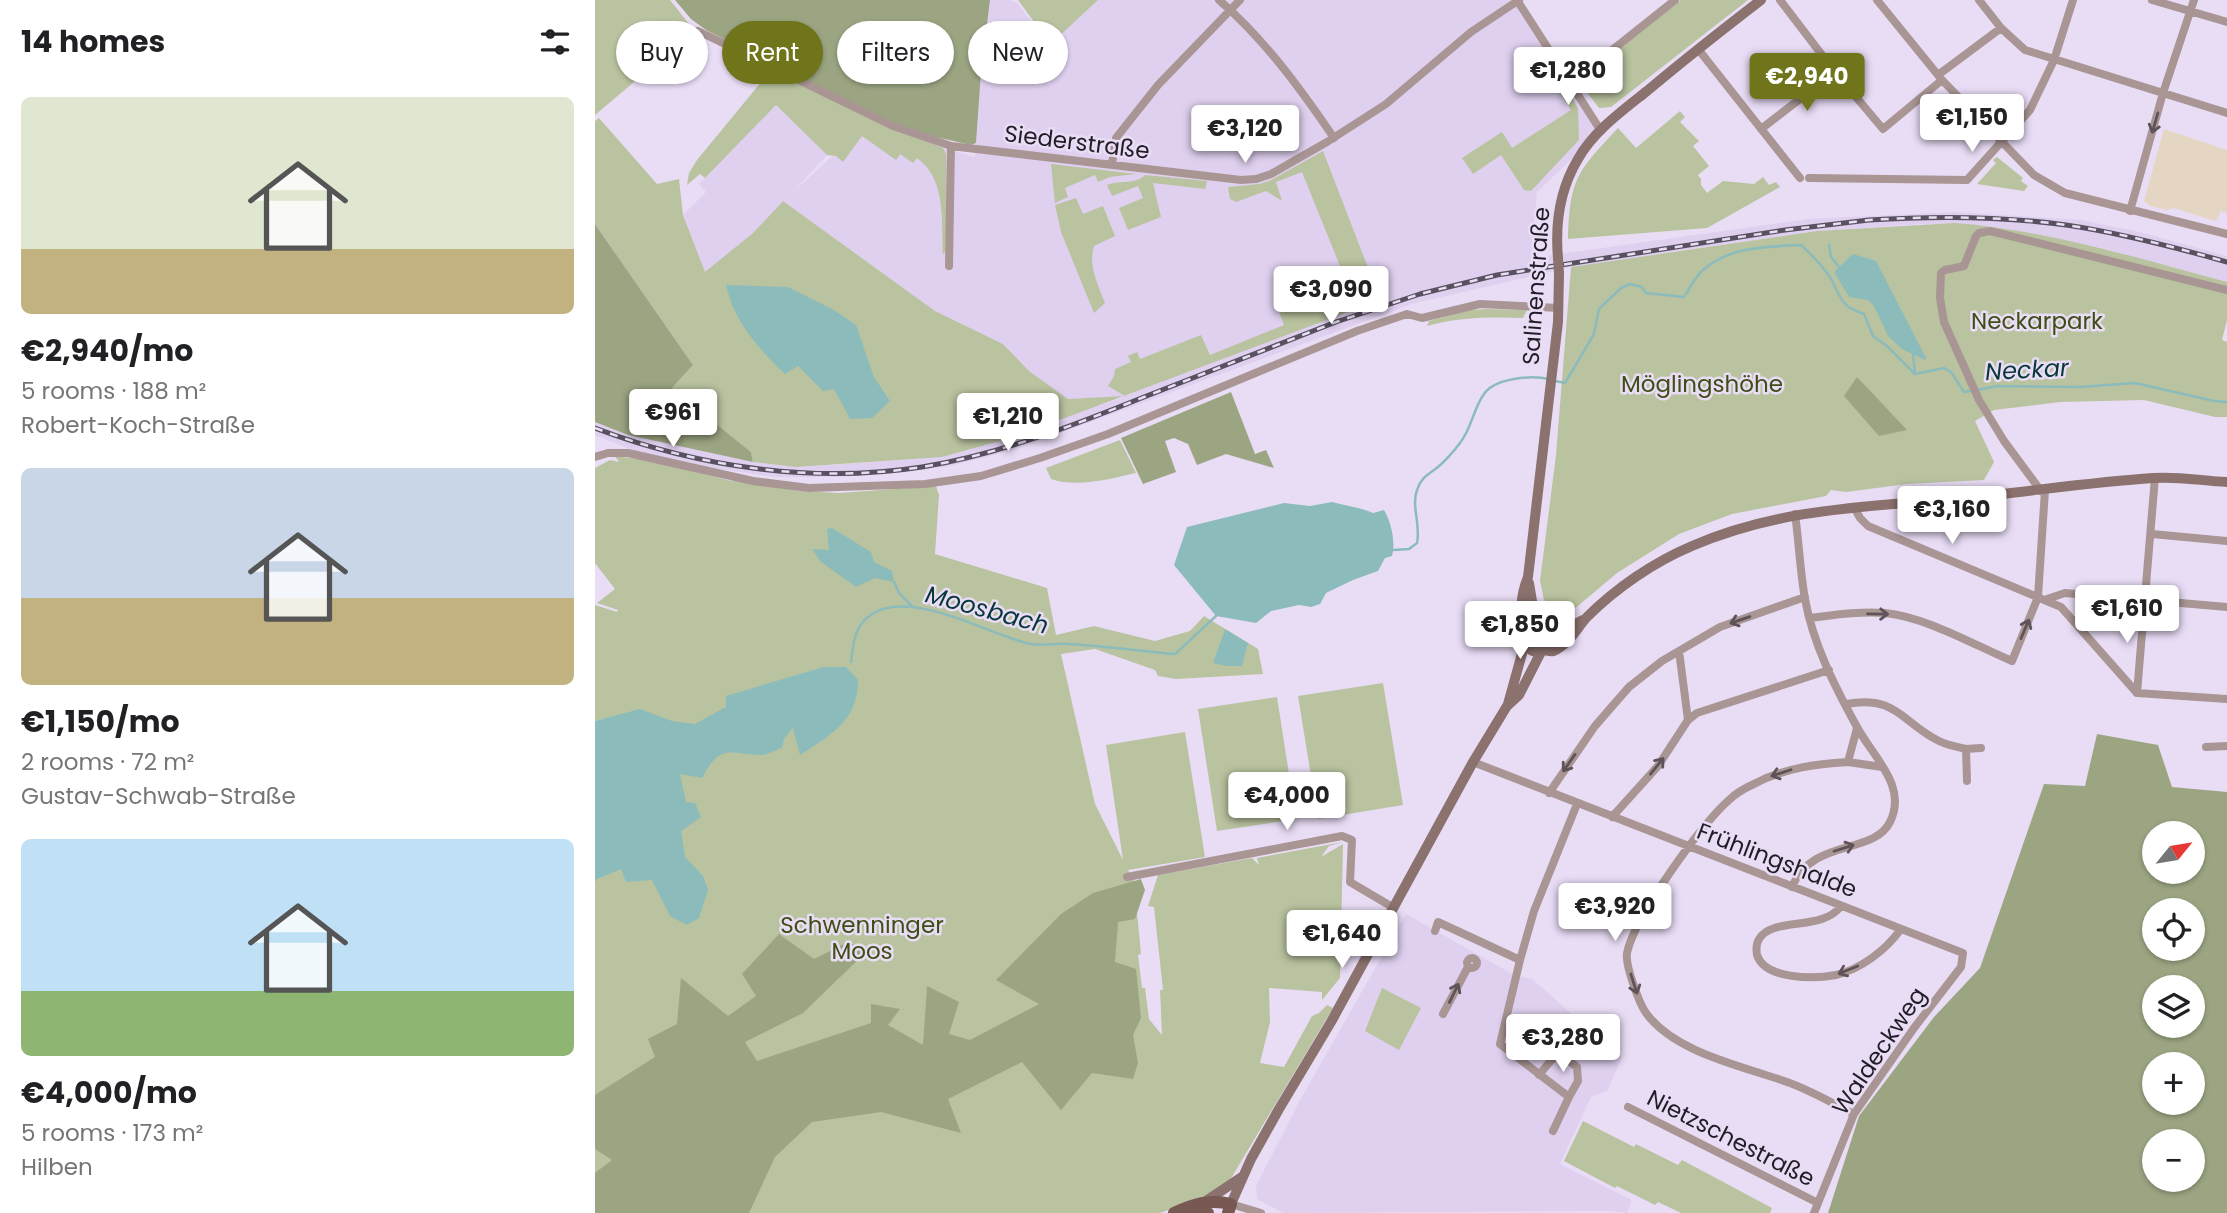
<!DOCTYPE html>
<html lang="en">
<head>
<meta charset="utf-8">
<style>
  body { margin:0; font-family:Poppins,sans-serif; background:#f2f2f2; color:#202124; height:100vh; display:flex; flex-direction:column; font-size:26px; white-space:nowrap }
  * { box-sizing:border-box; margin:0 }
  p { font-size:23px; color:#757577 }
  .icon { flex:none; width:38px; height:38px; fill:none; stroke:currentColor; stroke-width:2; stroke-linecap:round; stroke-linejoin:round }
  .map { position:relative; flex:1; overflow:hidden }
  .panel { display:flex; flex-direction:column; background:#fff; width:595px }
  .panel>* { flex:none }
  .guide { position:absolute; left:21px; top:21px; width:665px; height:63px; display:flex; gap:14px }
  .needle { width:46px; rotate:60deg }
  .tools { position:absolute; left:1547px; top:821px; display:grid; gap:14px }
  .tools a { display:grid; place-items:center; width:63px; height:63px; border-radius:50%; background:#fff; box-shadow:0 2px 5px #0004; font-size:35px }
  .price { position:absolute; translate:-50% -60px; padding:0 16px; border-radius:7px; background:#fff; color:#222; font-size:23px; line-height:46px; filter:drop-shadow(0 2px 4px #0008) }
  .price::after { content:''; position:absolute; left:50%; top:42px; width:21px; height:16px; margin-left:-10px; background:inherit; clip-path:polygon(0 0,100% 0,50% 100%) }
  .price.current { background:#70741a; color:#fff }
  ul { padding:0; list-style:none }
  li { display:grid; align-content:center; gap:14px; height:371px; padding:0 21px }
  li span { display:grid; place-items:center; height:217px; border-radius:10px; color:#555 }
  li>.icon { margin-inline-start:auto }
  span .icon { width:126px; height:126px; fill:#fffc; stroke-width:1 }
  li b { font-size:30px }
  h2 { display:flex; justify-content:space-between; align-items:center; height:84px; padding:0 21px; font-size:30px }
  .pill { padding:0 24px; border-radius:32px; background:#fff; box-shadow:0 2px 5px #0004; font-size:24px; line-height:63px }
  .pill.current { background:#70741a; color:#fff }
  main { display:flex; flex:1; min-height:0 }
  .map>svg:first-child { display:block }
  .built { fill:#dfd0ef }
  .education { fill:#e5d6c3 }
  .green { fill:#b9c39f }
  .forest { fill:#9ba582; fill-rule:evenodd }
  .water { fill:#8cbbbc }
  .lines { fill:none; stroke-linecap:round; stroke-linejoin:round }
  .stream { stroke:#8cbbbc; stroke-width:2.5 }
  .street { stroke:#a99694; stroke-width:8 }
  .secondary { stroke:#8c726e; stroke-width:10 }
  .primary { stroke:#775853; stroke-width:12 }
  .rail-casing { stroke:#58515f; stroke-width:5 }
  .rail { stroke:#e9ddf6; stroke-width:2.5; stroke-dasharray:8; stroke-linecap:butt }
  .secondary-bridge { stroke:#8c726e; stroke-width:10 }
  .oneway { stroke:#5e5358 }
  .labels { text-anchor:middle; stroke-width:5; stroke-linejoin:round; paint-order:stroke }
  .street-label { font-size:23px; fill:#211d26; stroke:#e9ddf6 }
  .park-label { font-size:23px; fill:#424d14; stroke:#e9ddf6 }
  .water-label { font-size:24px; font-style:italic; fill:#083839; stroke:#e9ddf6 }
</style>
</head>
<body>
<main>
<section class="panel">
<h2>14 homes<svg class="icon" aria-label="filters" viewBox="0 0 24 24"><path d="M4 7h16M4 17h16"/><circle cx="9" cy="7" r="2"/><circle cx="15" cy="17" r="2"/></svg></h2>
<ul>
<li><span style="background:linear-gradient(#dfe7d0 70%,#c2b280 0)"><svg class="icon" aria-label="home" viewBox="0 0 24 24"><path d="M3 11l9-7 9 7M6 9v11h12V9"/></svg></span><div><b>€2,940/mo</b><p>5 rooms · 188 m²</p><p>Robert-Koch-Straße</p></div></li>
<li><span style="background:linear-gradient(#c9d6e8 60%,#c2b280 0)"><svg class="icon" aria-label="home" viewBox="0 0 24 24"><path d="M3 11l9-7 9 7M6 9v11h12V9"/></svg></span><div><b>€1,150/mo</b><p>2 rooms · 72 m²</p><p>Gustav-Schwab-Straße</p></div></li>
<li><span style="background:linear-gradient(#bfe0f5 70%,#8fb573 0)"><svg class="icon" aria-label="home" viewBox="0 0 24 24"><path d="M3 11l9-7 9 7M6 9v11h12V9"/></svg></span><div><b>€4,000/mo</b><p>5 rooms · 173 m²</p><p>Hilben</p></div></li>
</ul>
</section>
<div class="map">
<svg width="1632" height="1213" viewBox="0 0 1632 1213">
  <rect width="100%" height="100%" fill="#e9ddf6"/>
  <path class="built" d="M395,0H416L423,4L454,45L503,0H922L1006,131L942,192L936,258L1213,219L1361,212L1486,220L1545,232L1632,256V282L1511,249L1395,226L1327,224L1222,231L976,267L817,304L419,450L351,467L248,477H180L105,466L37,450L0,435V422L33,435L158,462L201,467L252,464L347,457L529,397L473,399L434,371L408,344L340,311L188,201L158,233L110,273L88,215L111,192L104,184L181,105L232,155L198,192L270,126L380,157L386,72Z
    M811,914L921,976L937,979L1027,1058L1012,1091L996,1097L965,1164L1037,1200L1032,1213L1016,1211L689,1213L662,1199L661,1186L705,1100Z"/>
  <path class="education" d="M1569,129L1632,150V213L1626,211L1621,221L1578,208L1572,210L1555,206L1549,201Z"/>
  <path class="green" d="M0,0H75L98,29L97,33L0,115Z
    M423,0H503L460,40L455,32L442,26Z
    M1086,0H1153L1016,107L1004,108L984,82Z
    M960,71L983,108L984,140L936,191L929,190L906,155L878,174L867,158L907,132L917,148L976,110L953,76Z
    M176,76L188,77L288,124L348,148L351,154L352,248L348,255C346,222 352,179 322,158L318,163L305,154L301,160L267,136L248,162L241,156L232,155L181,105L110,178L105,174L92,185L94,173L102,160L167,81Z
    M1085,111L1090,117L1085,122L1104,141L1098,146L1114,166L1103,175L1106,179V185L1112,193L1128,181L1159,184L1168,177L1174,185L1181,182L1185,187L1112,228L973,239C975,178 982,172 1023,128L1041,148Z
    M4,118L62,184L84,179L88,215L110,272L158,233L188,201L340,311L408,344L434,371L473,399L530,396L513,386L519,376L520,369L536,362L533,356L542,352L545,359L606,335L615,355L689,325L678,296L689,292L688,289L745,266L707,172L681,182L687,201L671,191L641,202L635,199L633,187L664,184L674,181L728,151L777,278L793,290V297L419,437L347,457L201,467L158,462L156,452L77,388L98,365L0,224V121Z
    M1402,157L1428,178L1426,181L1433,186L1429,191L1382,184L1401,163L1398,160Z
    M456,164L541,174L515,177L503,182L500,175L470,188L473,197L460,203Z
    M550,175L612,181L610,189L558,183L566,217L533,230L524,208L548,198L543,186L517,196L512,185C525,180 540,185 550,175Z
    M481,198L488,214L508,206L520,236L499,246C493,266 503,285 510,303L499,313L466,232L460,205Z
    M1360,223C1452,230 1543,258 1632,282V320L1627,340L1632,342V417H1620L1549,400L1465,402L1399,410L1380,421L1399,462L1389,480L1312,484L1251,492L1236,490L1231,496L1137,514L1084,534L1022,573L971,616L949,600L945,581L961,455L976,267L1222,231Z
    M892,309L932,310L928,318C895,317 864,317 832,326L834,321L875,310Z
    M525,440L541,473C514,479 482,488 456,479L451,468Z
    M20,456L59,461L132,480L205,491L244,493L341,486L344,495L340,554L452,588L461,635L499,626L560,641L595,631L609,616L663,649L668,674L581,679L563,676L560,670L500,649L466,654L500,804L528,860L511,745L590,732L610,857L533,870L539,881L546,954L543,955L547,988H550L554,1019L567,1035L565,990H568L559,907L553,906L563,875L657,858L664,865L662,858L748,842L734,846L726,857L748,844L745,978L727,1000V992L674,988L675,1022L665,1063L689,1067L717,1016L724,1013L732,1005L738,1008L632,1185L625,1191L565,1213H0V722L21,716L0,721V605L22,612L23,610L2,603L20,589L0,563V468L15,460L24,462Z
    M788,683L808,805L723,819L703,696Z
    M682,697L701,819L622,831L603,709Z
    M787,988L826,1008L804,1050L770,1031Z
    M988,1121L1039,1147L1041,1144L1083,1165L1087,1160L1177,1208L1175,1213H1086L1063,1202L1060,1205L1022,1186L1020,1188L969,1161Z"/>
  <path class="forest" d="M80,0H395L386,72L381,143L376,145L323,133L258,105L111,30L96,19Z
    M0,224L98,365L77,388L156,452L158,462L33,435L0,422Z
    M1262,377L1312,430L1284,436L1249,396Z
    M636,392L660,454L671,450L679,468L631,454L602,465L593,444L579,438L570,441L581,472L548,484L526,438Z
    M1502,734L1563,745L1577,787L1632,792V1213H1233L1264,1116L1339,1017L1385,968L1449,784L1490,786ZM1598,833V872H1559V833ZM1598,910V948H1559V910ZM1559,987H1598V1026H1559ZM1598,1064V1102H1559V1064ZM1598,1141V1180H1559V1141Z
    M546,879L550,890L540,919L523,922L520,962L541,969L546,1018L538,1035L543,1063L538,1079L497,1073L466,1110L427,1062L353,1099L366,1133L286,1112L217,1122L180,1157L154,1213H0V1173L17,1160L0,1149V1095L60,1057L53,1039L82,1024L86,978L133,1016L161,996L147,974L184,934L219,959L253,942L272,951L208,1013L150,1042L162,1061L276,1023V1004L305,1009L293,1025L328,1045L332,986L364,1002L354,1034L375,1040L444,1004L401,980L466,914L498,893Z"/>
  <path class="water" d="M1258,254L1281,261L1331,358L1330,360L1307,349L1293,336L1279,306L1273,300L1254,297L1239,272Z
    M131,285L193,287L239,310L261,325L279,377L295,401L277,418L255,419L239,389L228,391L203,366L190,374C164,349 139,322 131,285Z
    M737,502C751,506 765,507 778,513L789,510C796,522 801,542 797,556L790,558L783,571L758,580L731,593L725,604L716,607L704,605L676,611L661,623L621,616L579,565L592,527L689,503L715,506Z
    M237,528L276,552L279,562L297,571L299,582L280,578L261,587L226,562L217,549L234,550L232,529Z
    M630,629L653,643L647,666H631L618,663Z
    M229,667H251L263,680C263,721 237,734 205,755L198,728L189,739L187,748C181,750 172,755 165,755C133,754 126,743 107,778L85,774L91,802L100,803L106,817L86,831L90,857L108,876L113,890L104,918L92,925L75,916L57,880L31,882L26,869L2,879L0,882V721L45,709L77,721L100,724L131,707V696Z"/>
  <g class="lines">
    <path class="stream" d="M1234,245L1236,257L1245,268
      M1318,355L1320,374L1349,368L1356,372L1369,392L1376,391
      M960,381L970,383L999,334L1004,309L1026,288L1035,284L1047,287L1051,293L1089,297C1095,288 1100,277 1108,270C1135,246 1172,247 1206,245C1217,255 1228,266 1236,279C1247,299 1245,306 1269,314L1278,336L1292,346L1320,374
      M1382,390L1402,386L1485,387L1540,383L1619,401L1632,402
      M799,550L814,549L822,543C826,525 816,506 822,490C826,477 834,474 843,467C851,460 859,451 865,443C877,428 878,409 889,394C900,378 936,375 954,379
      M299,582L304,593L318,607
      M256,662C258,650 258,637 265,626C298,576 396,637 436,644C448,646 461,643 473,644C509,646 545,651 580,654L621,616"/>
    <path class="street" d="M624,0C670,40 705,88 739,138
      M922,0L1006,131
      M1185,0L1240,72L1288,129L1347,80
      M1282,0L1347,80L1439,175L1470,193L1632,234
      M1384,0L1406,28L1430,50L1632,113
      M1557,0L1632,22
      M103,31L298,126L356,146L646,180L661,179L676,174L732,142L791,104L876,32L924,0
      M1103,49L1205,178
      M1343,75L1406,28
      M976,83L1080,0
      M1166,129L1240,72
      M517,164L521,138L563,85L645,0
      M1214,178L1372,180L1435,110L1459,60L1478,0
      M1535,211L1568,93L1599,0
      M354,266L356,146
      M0,457L13,453H33L158,481L214,488L330,484L386,476L445,458L513,434L762,331L812,314L827,318L885,304L964,308
      M1446,491L1409,441L1384,400L1349,322L1345,298L1346,273L1350,270L1369,266L1381,236L1384,233L1395,231L1632,290
      M1259,507L1265,518L1273,526L1466,607L1542,693L1632,699
      M1557,534L1632,541
      M1452,599L1470,593L1632,607
      M1215,618C1239,615 1265,611 1290,613C1331,617 1379,645 1417,661L1443,597L1450,490
      M1084,651L1093,720
      M1542,693L1560,477
      M1251,704C1302,695 1306,722 1344,741C1352,745 1362,747 1371,749L1372,781
      M1262,728L1253,762L1287,767
      M1611,747L1632,746
      M1371,749L1386,748
      M878,762L1368,953L1366,967L1319,1028L1259,1114L1219,1213
      M1253,762C1221,764 1190,768 1161,783C1152,787 1141,793 1134,800C1106,824 1039,918 1032,953C1030,965 1044,1003 1051,1013C1080,1053 1148,1066 1192,1082C1215,1090 1237,1103 1259,1114
      M954,793L1000,726L1034,687L1067,661L1125,627L1210,597
      M1017,817L1063,766L1093,720L1102,713L1234,670
      M532,877L747,836L757,840L755,882L799,908
      M1197,887C1217,838 1279,855 1295,822C1313,786 1278,757 1262,727C1240,687 1218,644 1210,599C1205,571 1204,542 1200,514
      M1246,906C1227,932 1178,916 1164,939C1161,944 1161,949 1162,955C1170,980 1220,979 1241,975C1266,969 1291,950 1306,929
      M840,931L843,922L925,960L939,911L982,804
      M872 963a5 5 0 1 1 10 0a5 5 0 1 1-10 0Z
      M925,960L905,1044L974,1097L958,1131
      M848,1014L873,967
      M944,1075L958,1058L969,1057L982,1067L983,1081L974,1097
      M1033,1107L1223,1203
      M636,1204L666,1213"/>
    <path class="secondary" d="M963,258C960,224 965,189 983,159C999,131 1027,111 1052,91C1089,60 1127,30 1166,0
      M934,583L938,607L950,628
      M930 639a13 13 0 1 1 26 0a13 13 0 1 1-26 0Z
      M954,632L975,627L988,620
      M931,634C923,617 926,594 933,577L963,322L964,274
      M949,650C956,652 958,652 964,648C977,640 982,628 992,617C1021,588 1059,562 1097,546C1190,506 1280,507 1378,497C1438,491 1498,482 1558,478C1582,476 1608,481 1632,482
      M913,704L931,639
      M611,1201L647,1177
      M636,1204L656,1159L684,1109L736,1022L878,762L912,706L924,695L946,652"/>
    <path class="primary" d="M579,1213C599,1204 614,1199 636,1204L633,1213
      M587,1213H613"/>
    <defs>
      <path id="rail" d="M0,428C103,467 218,484 327,467C405,454 477,426 549,397C613,372 677,347 741,322L825,294L902,275L1190,230L1274,220C1339,216 1406,216 1471,225C1526,233 1579,247 1632,262"/>
    </defs>
    <use href="#rail" class="rail-casing"/>
    <use href="#rail" class="rail"/>
    <path class="secondary-bridge" d="M963,258L964,274"/>
  </g>
  <defs><path id="oneway-shaft" d="M-6 0H5M1.5-3L5.5 0L1.5 3" fill="none" stroke-width="1.6" stroke-linecap="round" stroke-linejoin="round" transform="scale(1.75)"/></defs>
  <g class="oneway">
    <use href="#oneway-shaft" transform="translate(1560 123) rotate(106)"/>
    <use href="#oneway-shaft" transform="translate(1283 614) rotate(1)"/>
    <use href="#oneway-shaft" transform="translate(1145 620) rotate(161)"/>
    <use href="#oneway-shaft" transform="translate(1430 629) rotate(-67)"/>
    <use href="#oneway-shaft" transform="translate(974 763) rotate(125)"/>
    <use href="#oneway-shaft" transform="translate(1062 766) rotate(-51)"/>
    <use href="#oneway-shaft" transform="translate(1186 773) rotate(162)"/>
    <use href="#oneway-shaft" transform="translate(1249 848) rotate(-18)"/>
    <use href="#oneway-shaft" transform="translate(1253 970) rotate(158)"/>
    <use href="#oneway-shaft" transform="translate(1039 984) rotate(72)"/>
    <use href="#oneway-shaft" transform="translate(859 993) rotate(-64)"/>
  </g>
  <g class="labels">
    <g class="street-label">
      <text transform="translate(482 142) rotate(7)" y="8">Siederstraße</text>
      <text transform="translate(941 286) rotate(-86)" y="8">Salinenstraße</text>
      <text transform="translate(1182 860) rotate(21)" y="8">Frühlingshalde</text>
      <text transform="translate(1284 1051) rotate(-56)" y="8">Waldeckweg</text>
      <text transform="translate(1136 1138) rotate(27)" y="8">Nietzschestraße</text>
    </g>
    <g class="park-label">
      <text x="1442" y="329">Neckarpark</text>
      <text x="1107" y="392">Möglingshöhe</text>
      <text x="267" y="933">Schwenninger<tspan x="267" dy="26">Moos</tspan></text>
    </g>
    <g class="water-label">
      <text transform="translate(1432 370) rotate(-3)" y="8">Neckar</text>
      <text transform="translate(392 610) rotate(15)" y="8">Moosbach</text>
    </g>
  </g>
</svg>
<div class="tools">
<a><svg class="needle" viewBox="-14 -14 28 28"><path d="M0-13l5 13h-10z" fill="#e53935"/><path d="M0 13l5-13h-10z" fill="#757577"/></svg></a>
<a><svg class="icon" aria-label="locate" viewBox="0 0 24 24"><circle cx="12" cy="12" r="6"/><path d="M12 2v4M12 18v4M2 12h4M18 12h4"/></svg></a>
<a><svg class="icon" aria-label="layers" viewBox="0 0 24 24"><path d="M12 4l9 5-9 5-9-5zM3 14l9 5 9-5"/></svg></a>
<a>+</a>
<a>−</a>
</div>
<b class="price" style="left:973px;top:107px">€1,280</b>
<b class="price current" style="left:1212px;top:113px">€2,940</b>
<b class="price" style="left:1377px;top:154px">€1,150</b>
<b class="price" style="left:650px;top:165px">€3,120</b>
<b class="price" style="left:736px;top:326px">€3,090</b>
<b class="price" style="left:78px;top:449px">€961</b>
<b class="price" style="left:413px;top:453px">€1,210</b>
<b class="price" style="left:1357px;top:546px">€3,160</b>
<b class="price" style="left:1532px;top:645px">€1,610</b>
<b class="price" style="left:925px;top:661px">€1,850</b>
<b class="price" style="left:692px;top:832px">€4,000</b>
<b class="price" style="left:1020px;top:943px">€3,920</b>
<b class="price" style="left:747px;top:970px">€1,640</b>
<b class="price" style="left:968px;top:1074px">€3,280</b>
<div class="guide">
<a class="pill">Buy</a>
<a class="pill current">Rent</a>
<a class="pill">Filters</a>
<a class="pill">New</a>
</div>
</div>
</main>
</body>
</html>
